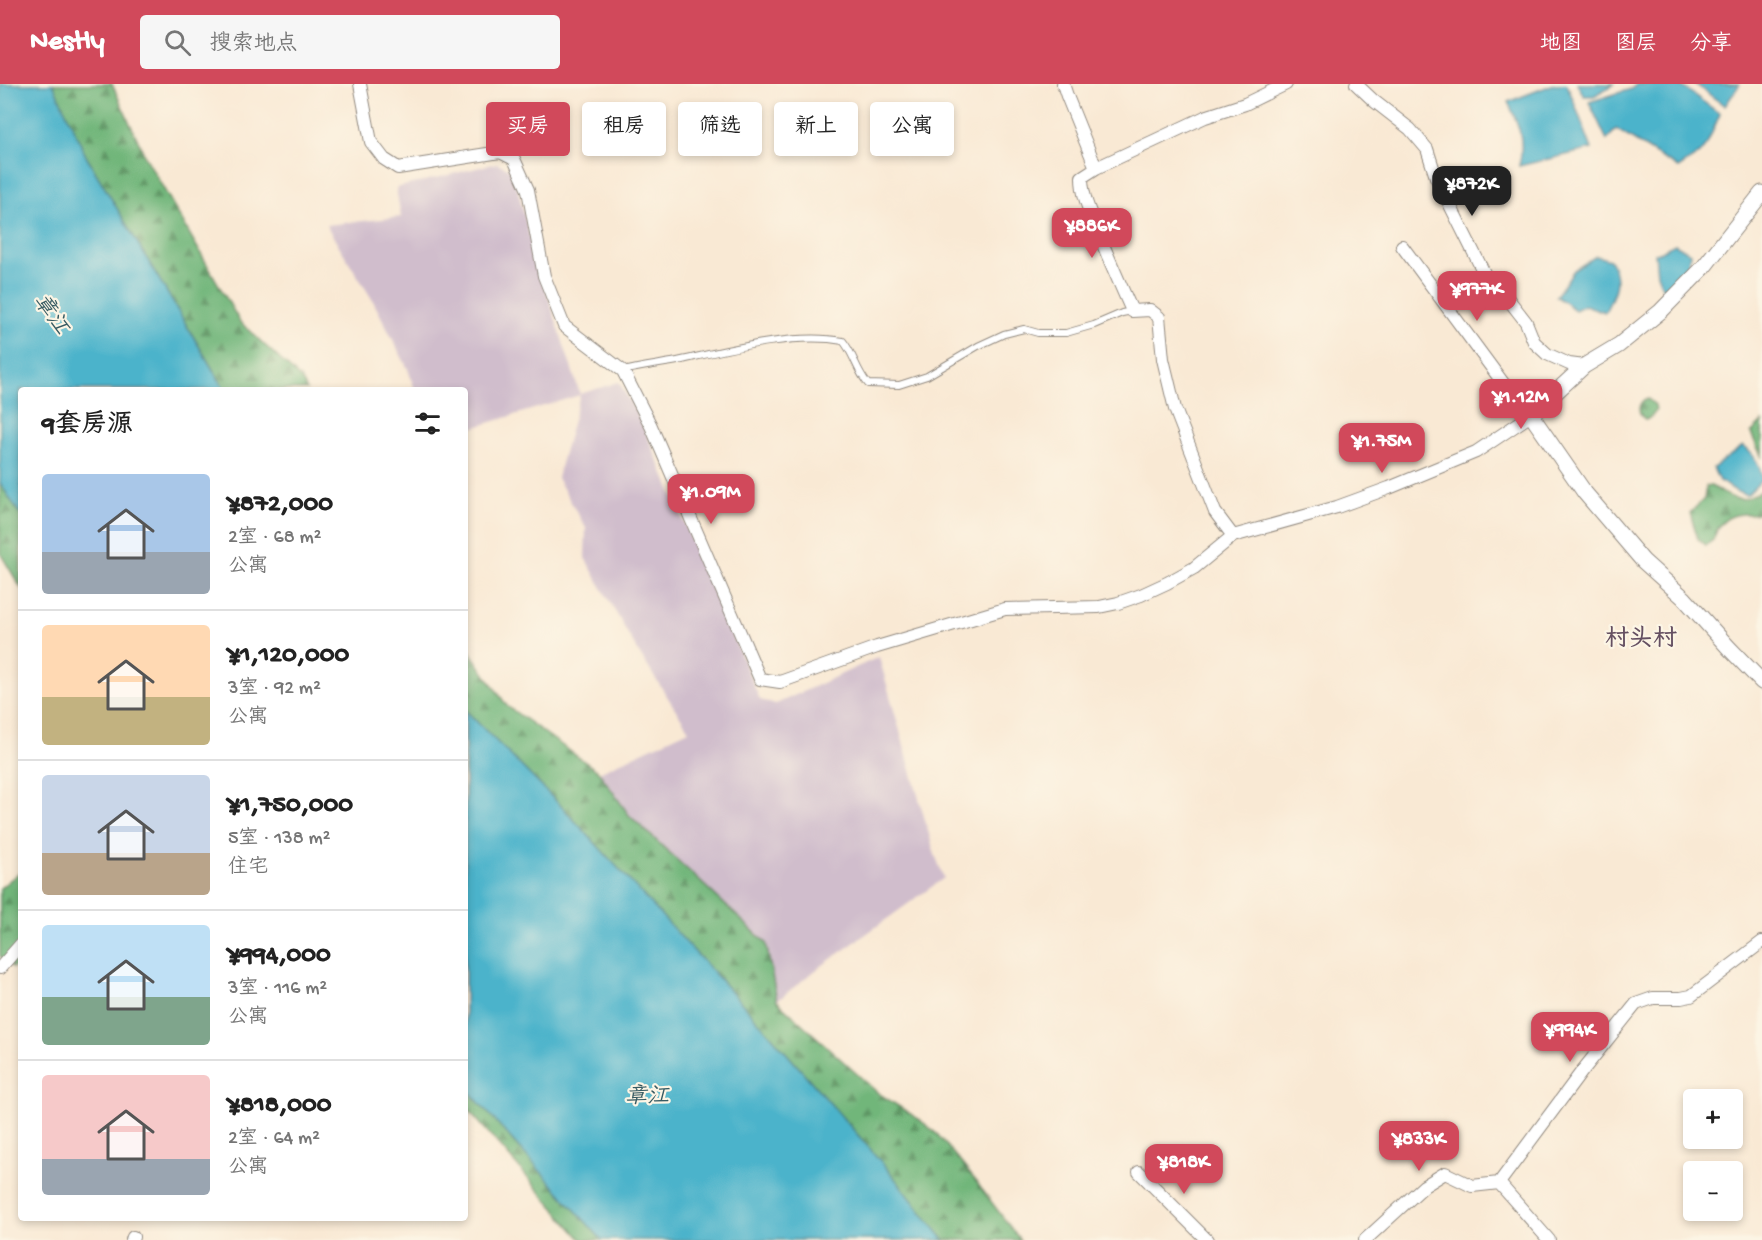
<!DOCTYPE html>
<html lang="zh">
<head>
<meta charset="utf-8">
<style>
  body { margin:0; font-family:"Gochi Hand","LXGW WenKai TC",sans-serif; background:#f6f6f6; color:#222; height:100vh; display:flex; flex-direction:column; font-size:22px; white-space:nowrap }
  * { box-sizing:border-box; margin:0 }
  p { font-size:20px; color:#767676 }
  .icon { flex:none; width:33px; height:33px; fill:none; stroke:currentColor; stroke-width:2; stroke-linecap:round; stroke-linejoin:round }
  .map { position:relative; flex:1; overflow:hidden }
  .drawer { position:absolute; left:18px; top:303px; width:450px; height:834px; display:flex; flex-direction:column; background:#fff; border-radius:6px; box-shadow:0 3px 9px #0003 }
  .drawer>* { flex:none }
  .hud { position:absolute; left:486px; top:18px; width:570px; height:54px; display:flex; gap:12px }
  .fabs { position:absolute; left:1683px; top:1005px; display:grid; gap:12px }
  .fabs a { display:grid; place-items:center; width:60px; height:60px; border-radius:6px; background:#fff; box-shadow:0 3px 9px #0003; font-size:30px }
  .price { position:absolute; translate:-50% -51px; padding:0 14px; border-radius:12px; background:#d1495b; color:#fff; font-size:20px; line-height:39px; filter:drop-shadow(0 2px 3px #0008) }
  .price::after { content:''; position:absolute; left:50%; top:36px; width:18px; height:14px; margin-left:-9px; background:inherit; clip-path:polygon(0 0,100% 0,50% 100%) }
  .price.current { background:#222; color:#fff }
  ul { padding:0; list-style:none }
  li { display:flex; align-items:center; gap:18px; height:150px; padding:0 24px }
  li+li { border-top:2px solid #e0e0e0 }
  li span { display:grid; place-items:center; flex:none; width:168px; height:120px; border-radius:6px; color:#555 }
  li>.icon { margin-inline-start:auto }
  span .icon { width:72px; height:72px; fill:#fffc; stroke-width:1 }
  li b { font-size:26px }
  h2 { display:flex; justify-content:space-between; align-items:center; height:72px; padding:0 24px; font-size:26px }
  .pill { padding:0 21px; border-radius:6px; background:#fff; box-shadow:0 3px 9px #0003; font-size:21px; line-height:54px }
  .pill.current { background:#d1495b; color:#fff }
  header { display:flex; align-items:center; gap:36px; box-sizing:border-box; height:84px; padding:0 30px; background:#d1495b; color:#fff }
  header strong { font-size:28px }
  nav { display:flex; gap:33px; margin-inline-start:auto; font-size:21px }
  .search { width:420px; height:54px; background:#f6f6f6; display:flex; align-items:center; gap:15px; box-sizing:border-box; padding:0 21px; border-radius:6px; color:#767676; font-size:22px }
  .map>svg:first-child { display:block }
  .industrial { fill:#d0bdcc }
  .forest { fill:url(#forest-firs); stroke:#4e7052; stroke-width:1.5 }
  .water { fill:#4cb3cb; stroke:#3c6f7b; stroke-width:1.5 }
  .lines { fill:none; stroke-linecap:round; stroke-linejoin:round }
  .service-casing { stroke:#928a80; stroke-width:8 }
  .minor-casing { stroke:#928a80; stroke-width:14 }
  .tertiary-casing { stroke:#928a80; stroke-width:17 }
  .service { stroke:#fff; stroke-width:6 }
  .minor { stroke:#fff; stroke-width:12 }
  .tertiary { stroke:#fff; stroke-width:15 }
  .labels { text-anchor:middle; stroke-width:4.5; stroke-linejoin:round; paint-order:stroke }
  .water-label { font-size:22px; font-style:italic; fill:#375b63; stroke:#fcf5e5 }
  .quarter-label { font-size:24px; font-weight:bold; fill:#655062; stroke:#fcf5e5 }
</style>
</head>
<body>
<header>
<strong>Nestly</strong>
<div class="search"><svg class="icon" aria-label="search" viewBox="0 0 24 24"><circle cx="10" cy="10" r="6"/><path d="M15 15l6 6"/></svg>搜索地点</div>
<nav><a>地图</a><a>图层</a><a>分享</a></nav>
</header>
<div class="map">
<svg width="1762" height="1156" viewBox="0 0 1762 1156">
  <defs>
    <pattern id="forest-firs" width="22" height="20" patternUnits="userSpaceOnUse" patternTransform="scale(1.5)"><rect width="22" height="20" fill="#71b67a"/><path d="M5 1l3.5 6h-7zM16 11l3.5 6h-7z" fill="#5d9464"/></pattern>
  </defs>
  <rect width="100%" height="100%" fill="#fcf5e5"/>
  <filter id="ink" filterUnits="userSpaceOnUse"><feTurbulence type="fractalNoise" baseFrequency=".0167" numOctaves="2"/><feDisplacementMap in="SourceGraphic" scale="12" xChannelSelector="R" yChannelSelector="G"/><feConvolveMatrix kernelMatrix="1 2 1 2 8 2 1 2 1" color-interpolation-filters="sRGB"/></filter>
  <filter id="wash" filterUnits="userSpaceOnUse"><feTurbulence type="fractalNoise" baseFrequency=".008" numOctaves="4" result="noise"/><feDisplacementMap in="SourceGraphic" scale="24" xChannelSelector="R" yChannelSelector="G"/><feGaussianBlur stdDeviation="1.35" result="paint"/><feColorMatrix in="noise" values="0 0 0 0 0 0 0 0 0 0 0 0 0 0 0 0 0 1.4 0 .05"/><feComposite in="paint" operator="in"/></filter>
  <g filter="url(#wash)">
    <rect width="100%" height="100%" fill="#f9e9d4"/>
    <path class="industrial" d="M497,79L513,87L534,170L580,310L619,298L641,337L760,616L776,620L879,573L934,768L944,794L809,891L777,917L766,859L629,731L599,688L689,646L637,566L585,474L586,444L557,394L580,311L465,346V306H415L408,285L372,215L326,141L401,133L396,104Z"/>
    <path class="forest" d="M53,0H112L145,72L240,238L301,295L307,306H225L87,74Z
      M1648,315L1655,321L1656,327L1652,332L1646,336C1637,330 1636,318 1648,315Z
      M1762,338V374L1751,349Z
      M0,399L21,432V504L0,469Z
      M1706,402H1711C1732,414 1740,422 1762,406V427C1756,431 1750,430 1743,430C1726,431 1718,440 1713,456L1706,461L1698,455L1690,429L1704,415Z
      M465,561L507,622L599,688L629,731L766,859L777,917L878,1009L920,1036L937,1050L971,1091L1020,1156H944L884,1081L767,947L564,725L465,626Z
      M21,787V878L13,884L0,872V804Z
      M465,1003L602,1156H582L465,1022Z"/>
    <path class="water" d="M0,0H53L87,74L225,306H21V432L0,399Z
      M1554,0H1567L1592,65L1519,82C1525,56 1519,41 1508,18Z
      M1577,0H1614L1594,12H1584Z
      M1637,0H1679L1720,30L1707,60L1699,70L1678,84L1616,45L1607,56L1589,18L1631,5Z
      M1695,0H1740L1725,22Z
      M1675,160L1690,169L1688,183L1665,210L1657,190L1655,170Z
      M1596,172L1610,176C1621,196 1615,209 1605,228L1585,221L1575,226L1556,212L1574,186Z
      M1743,362C1755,371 1761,381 1762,396L1747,411C1735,410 1730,401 1719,397L1713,384Z
      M465,626L564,725L767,947L884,1081L944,1156H602L465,1003Z"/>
  </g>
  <g filter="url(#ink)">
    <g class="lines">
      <defs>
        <path id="service" d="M623,287C643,282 663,280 682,276C730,265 795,248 843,257C854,270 856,286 868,300L899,301L927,292L978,262L1004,250L1024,245L1038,249H1066L1094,241L1122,229L1132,227"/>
        <path id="minor" d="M360,0L371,58L384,75L398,84L500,68L514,75L528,106L544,192L564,242L623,287L651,342L760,595L780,598L877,563L1005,525L1099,523L1118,519L1141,511L1167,499L1194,484L1233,452L1337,423L1389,404L1476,368L1531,331L1509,307L1402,162
          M1063,0L1067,12L1096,84
          M1356,0L1374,17L1410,45L1427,65L1436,93L1486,193L1505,211L1526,238L1534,258L1547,270L1569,280L1584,282
          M1233,452L1215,428L1175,325L1163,275L1159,233L1150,226L1132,227C1120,200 1108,173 1097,146C1090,128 1082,112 1082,93L1096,84L1205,33L1245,20L1286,0
          M0,884L21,860
          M1139,1088L1207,1156
          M132,1156L133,1153
          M1365,1156L1424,1102L1445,1089L1472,1102L1499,1099
          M1549,1156L1499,1099L1583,986L1636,920L1653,914H1681L1691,912L1762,858"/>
        <path id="tertiary" d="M1762,109L1703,184L1661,227L1619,261L1584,282L1531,331L1585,409L1643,477L1684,514L1729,564L1762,598"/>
      </defs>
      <use href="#service" class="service-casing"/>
      <use href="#minor" class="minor-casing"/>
      <use href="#tertiary" class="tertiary-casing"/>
      <use href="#service" class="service"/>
      <use href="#minor" class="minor"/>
      <use href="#tertiary" class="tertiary"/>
    </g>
  </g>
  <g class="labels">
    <g class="water-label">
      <text transform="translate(53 229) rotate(55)" y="8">章江</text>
      <text x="647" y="1018">章江</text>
    </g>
    <g class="quarter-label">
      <text x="1641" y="561">村头村</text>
    </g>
  </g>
</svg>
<div class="fabs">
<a>+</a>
<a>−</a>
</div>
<b class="price current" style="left:1472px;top:133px">¥872K</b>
<b class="price" style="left:1092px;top:175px">¥886K</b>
<b class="price" style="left:1477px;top:238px">¥977K</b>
<b class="price" style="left:1521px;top:346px">¥1.12M</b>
<b class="price" style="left:1382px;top:390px">¥1.75M</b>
<b class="price" style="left:711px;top:441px">¥1.09M</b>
<b class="price" style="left:1570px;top:979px">¥994K</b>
<b class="price" style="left:1419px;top:1088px">¥833K</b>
<b class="price" style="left:1184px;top:1111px">¥818K</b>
<div class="hud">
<a class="pill current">买房</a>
<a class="pill">租房</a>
<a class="pill">筛选</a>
<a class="pill">新上</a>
<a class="pill">公寓</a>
</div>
<section class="drawer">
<h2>9套房源<svg class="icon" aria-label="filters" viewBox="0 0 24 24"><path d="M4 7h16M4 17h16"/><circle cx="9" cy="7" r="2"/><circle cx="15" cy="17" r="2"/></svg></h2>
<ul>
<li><span style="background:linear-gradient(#a9c7e8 65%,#9aa5b1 0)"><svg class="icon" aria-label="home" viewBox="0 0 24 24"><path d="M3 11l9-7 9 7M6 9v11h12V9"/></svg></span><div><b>¥872,000</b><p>2室 · 68 m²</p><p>公寓</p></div></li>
<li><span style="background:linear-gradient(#ffd9b3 60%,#c2b280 0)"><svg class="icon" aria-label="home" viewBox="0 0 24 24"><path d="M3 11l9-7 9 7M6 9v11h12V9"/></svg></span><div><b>¥1,120,000</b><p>3室 · 92 m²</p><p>公寓</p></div></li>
<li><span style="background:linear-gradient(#c9d6e8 65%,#b9a48a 0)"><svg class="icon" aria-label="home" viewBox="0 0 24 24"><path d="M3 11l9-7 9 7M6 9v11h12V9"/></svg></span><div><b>¥1,750,000</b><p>5室 · 138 m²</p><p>住宅</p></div></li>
<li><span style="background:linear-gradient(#bfe0f5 60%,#7fa58c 0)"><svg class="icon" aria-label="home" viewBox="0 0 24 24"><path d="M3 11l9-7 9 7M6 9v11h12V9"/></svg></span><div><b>¥994,000</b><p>3室 · 116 m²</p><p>公寓</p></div></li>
<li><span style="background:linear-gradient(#f6c9c9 70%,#9aa5b1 0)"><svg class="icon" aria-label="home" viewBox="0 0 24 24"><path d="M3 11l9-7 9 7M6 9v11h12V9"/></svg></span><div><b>¥818,000</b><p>2室 · 64 m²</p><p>公寓</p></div></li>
</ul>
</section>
</div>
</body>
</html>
